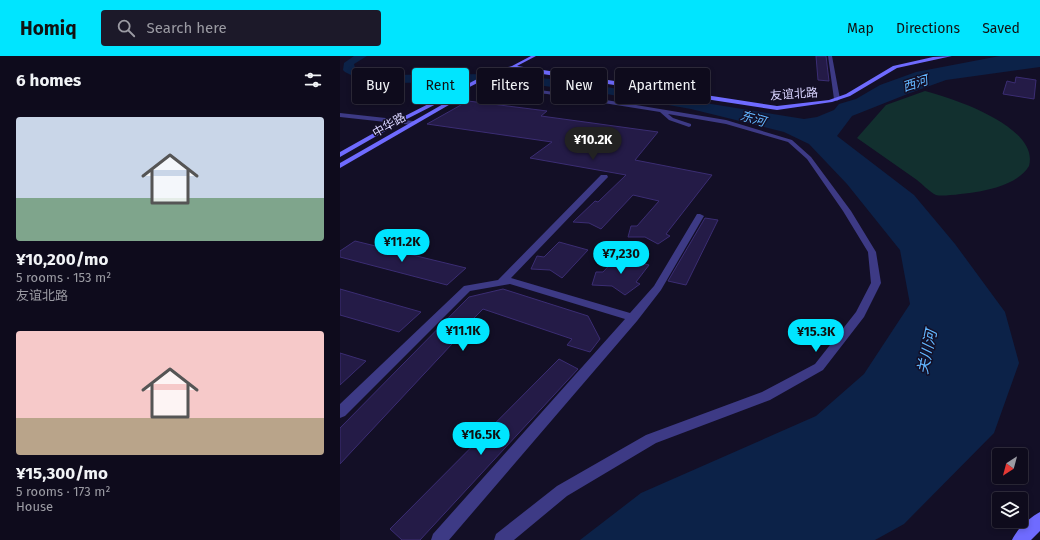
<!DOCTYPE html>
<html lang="en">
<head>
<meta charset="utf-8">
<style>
  body { margin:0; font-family:"Fira Sans","Noto Sans SC",sans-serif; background:#1c1929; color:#f1f3f6; height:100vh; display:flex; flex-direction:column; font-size:15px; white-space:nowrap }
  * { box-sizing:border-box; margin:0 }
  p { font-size:13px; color:#9b9ba3 }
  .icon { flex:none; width:22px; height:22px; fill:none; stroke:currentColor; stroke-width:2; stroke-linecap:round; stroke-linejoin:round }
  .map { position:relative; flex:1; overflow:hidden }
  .panel { display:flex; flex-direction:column; background:#0e0b1c; width:340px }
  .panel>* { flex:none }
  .guide { position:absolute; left:12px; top:12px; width:380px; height:36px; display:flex; gap:8px }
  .needle { width:26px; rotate:216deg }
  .fabs { position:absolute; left:652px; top:392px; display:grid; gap:8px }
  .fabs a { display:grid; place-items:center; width:36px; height:36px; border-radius:4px; background:#0e0b1c; box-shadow:0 2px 6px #0003,0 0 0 1px #2e2b3b; font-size:20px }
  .price { position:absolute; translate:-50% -34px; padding:0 9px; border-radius:14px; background:#00e5ff; color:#111; font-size:13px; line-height:26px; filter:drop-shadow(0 1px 2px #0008) }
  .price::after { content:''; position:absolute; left:50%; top:24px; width:12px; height:9px; margin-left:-6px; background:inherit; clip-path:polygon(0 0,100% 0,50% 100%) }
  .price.selected { background:#222; color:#fff }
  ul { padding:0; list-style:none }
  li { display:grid; align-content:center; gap:8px; height:212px; padding:0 16px }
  li span { display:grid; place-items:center; height:124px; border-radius:4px; color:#555 }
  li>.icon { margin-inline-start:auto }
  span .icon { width:72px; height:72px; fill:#fffc; stroke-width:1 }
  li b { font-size:17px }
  h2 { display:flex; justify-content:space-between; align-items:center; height:48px; padding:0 16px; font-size:17px }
  .tag { padding:0 14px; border-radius:4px; background:#0e0b1c; box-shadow:0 2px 6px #0003,0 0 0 1px #2e2b3b; font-size:14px; line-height:36px }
  .tag.selected { background:#00e5ff; color:#111 }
  header { display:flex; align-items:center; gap:24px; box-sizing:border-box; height:56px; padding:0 20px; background:#00e5ff; color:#111 }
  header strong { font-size:19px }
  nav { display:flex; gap:22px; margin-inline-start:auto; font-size:14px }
  .search { width:280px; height:36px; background:#1c1929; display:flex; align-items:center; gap:10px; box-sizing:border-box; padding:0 14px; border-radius:4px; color:#9b9ba3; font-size:15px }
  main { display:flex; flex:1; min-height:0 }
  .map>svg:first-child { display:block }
  .green { fill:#12302f }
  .water { fill:#0c2248 }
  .pier { fill:#130f26 }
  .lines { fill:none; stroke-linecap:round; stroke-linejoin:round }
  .river { fill:#0c2248; fill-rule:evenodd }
  .building { fill:#241b47; stroke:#3b2d73 }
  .street { fill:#3d3a85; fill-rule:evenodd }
  .secondary { fill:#6f6bff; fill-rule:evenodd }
  .labels { text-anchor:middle; stroke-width:3; stroke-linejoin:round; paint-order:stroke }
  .far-street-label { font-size:12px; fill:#d9d4ff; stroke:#130f26 }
  .far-water-label { font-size:13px; font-style:italic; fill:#62b6ff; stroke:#130f26 }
  .water-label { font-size:15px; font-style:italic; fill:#62b6ff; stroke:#130f26 }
</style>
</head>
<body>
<header>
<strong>Homiq</strong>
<div class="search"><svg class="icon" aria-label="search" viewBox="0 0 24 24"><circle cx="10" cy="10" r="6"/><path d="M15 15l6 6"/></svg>Search here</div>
<nav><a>Map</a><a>Directions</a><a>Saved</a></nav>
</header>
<main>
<section class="panel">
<h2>6 homes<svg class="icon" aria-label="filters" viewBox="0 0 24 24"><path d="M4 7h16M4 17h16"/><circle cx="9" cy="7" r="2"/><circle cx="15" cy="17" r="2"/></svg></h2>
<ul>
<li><span style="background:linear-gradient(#c9d6e8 65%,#7fa58c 0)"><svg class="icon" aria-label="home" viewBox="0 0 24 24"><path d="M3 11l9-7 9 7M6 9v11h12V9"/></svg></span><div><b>¥10,200/mo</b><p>5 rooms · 153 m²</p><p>友谊北路</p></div></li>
<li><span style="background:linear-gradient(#f6c9c9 70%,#b9a48a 0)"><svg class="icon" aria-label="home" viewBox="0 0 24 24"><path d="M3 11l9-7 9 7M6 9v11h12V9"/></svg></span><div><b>¥15,300/mo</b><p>5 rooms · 173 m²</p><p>House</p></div></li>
</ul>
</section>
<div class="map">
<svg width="700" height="484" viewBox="0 0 700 484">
  <rect width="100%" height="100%" fill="#130f26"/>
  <path class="green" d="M585,35C609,41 700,70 689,110C679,127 653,133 636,136C628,137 603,141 596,139C590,136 582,128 577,124C557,110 537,96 517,82L546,49Z"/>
  <path class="water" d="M660,0H700V11L606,24L570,37L512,60L497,80L574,139L615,188L665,256L679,307L654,377L564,468L535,484H240L301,437L476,360L524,318L570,248L560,194L507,128L469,88L444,76L351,53L261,37L165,25L118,24L133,19H173L229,25L464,63L477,61L494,54L499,48L516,43L540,29L576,16Z"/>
  <path class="pier" d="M145,17H159L171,18L154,27L126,26Z"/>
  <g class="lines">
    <path class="river" d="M14,0H27L14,8L15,12L22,16L38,19L158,18L162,20L164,22L162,24L158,26L38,27L15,21L5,16L3,14L4,7Z"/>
  </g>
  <path class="building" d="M476,0H486L489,25L478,24Z
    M676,21L696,24L694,43L663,38L667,25L675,27Z
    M128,45L207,55L201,60L318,76L295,104L372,119L326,178L330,180L318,188L305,181H288L291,170H297L319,145L293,139L261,173L249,167L233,166L255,145L258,146L286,119L190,102L212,86L87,68Z
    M365,162L378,164L346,229L328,225Z
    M15,185L126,212L107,229L0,201V195Z
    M219,186L248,194L222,222L210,214L191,213L197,200L204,201Z
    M277,201L309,209L296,226L300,228L285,239L272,230L252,229L256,216H263Z
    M0,233L81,256L59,276L0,259Z
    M163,233L248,260L260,283L250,296L227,289L232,283L143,253L123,273H126L0,408V372L129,241Z
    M0,297L26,305L0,329Z
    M219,303L238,313L80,484H62L50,473Z"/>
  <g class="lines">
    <path class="street" d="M488,0H492L500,43L497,45L494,43Z
      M138,30L184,32L230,38L386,64L452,84L471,101L511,155L536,196L541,227L524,261L483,314L430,344L316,387L227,440L174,484H154L156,478L217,430L306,379L422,336L475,308L516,256L531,227L528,196L503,155L467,103L448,86L386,68L328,58L333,62L351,68V70L349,71L329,64L320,56L207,38L136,32Z
      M0,57L73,65L76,67L73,69L0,61Z
      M261,119H267L268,121L171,222L290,257L314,230L357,158H360L364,160L321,234L297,265L109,484H91L93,478L285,263L170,228L130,235L5,360L0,362V348L124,230L158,224Z"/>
    <path class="secondary" d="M191,0H196L177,10L437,50L489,44L506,38L553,10L593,1L612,0L557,12L510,40L492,46L437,54L170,13L155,18L61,66L0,101V96L57,64L151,16L172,10Z
      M112,43L115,45L114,46L0,112V107Z
      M700,456V475L691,484H672C676,474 690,461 700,456Z"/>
  </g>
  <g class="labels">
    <g class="far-street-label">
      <text transform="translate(454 38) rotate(-4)" y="4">友谊北路</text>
      <text transform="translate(49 69) rotate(-30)" y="4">中华路</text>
    </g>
    <g class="far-water-label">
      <text transform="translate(575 27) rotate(-18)" y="5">西河</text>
      <text transform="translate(413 62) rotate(16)" y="5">东河</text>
    </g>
    <g class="water-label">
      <text transform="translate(587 296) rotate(-78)" y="5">关川河</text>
    </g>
  </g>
</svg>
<div class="fabs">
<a><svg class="needle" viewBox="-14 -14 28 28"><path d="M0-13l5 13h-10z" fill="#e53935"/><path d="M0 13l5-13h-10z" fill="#9b9ba3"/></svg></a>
<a><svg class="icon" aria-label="layers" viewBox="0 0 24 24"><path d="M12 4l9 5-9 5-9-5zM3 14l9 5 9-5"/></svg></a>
</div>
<b class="price selected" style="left:253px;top:105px">¥10.2K</b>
<b class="price" style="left:62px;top:207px">¥11.2K</b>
<b class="price" style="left:281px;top:219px">¥7,230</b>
<b class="price" style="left:123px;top:296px">¥11.1K</b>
<b class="price" style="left:476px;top:297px">¥15.3K</b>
<b class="price" style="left:141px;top:400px">¥16.5K</b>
<div class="guide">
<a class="tag">Buy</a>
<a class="tag selected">Rent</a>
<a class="tag">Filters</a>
<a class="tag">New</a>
<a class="tag">Apartment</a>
</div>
</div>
</main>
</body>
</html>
